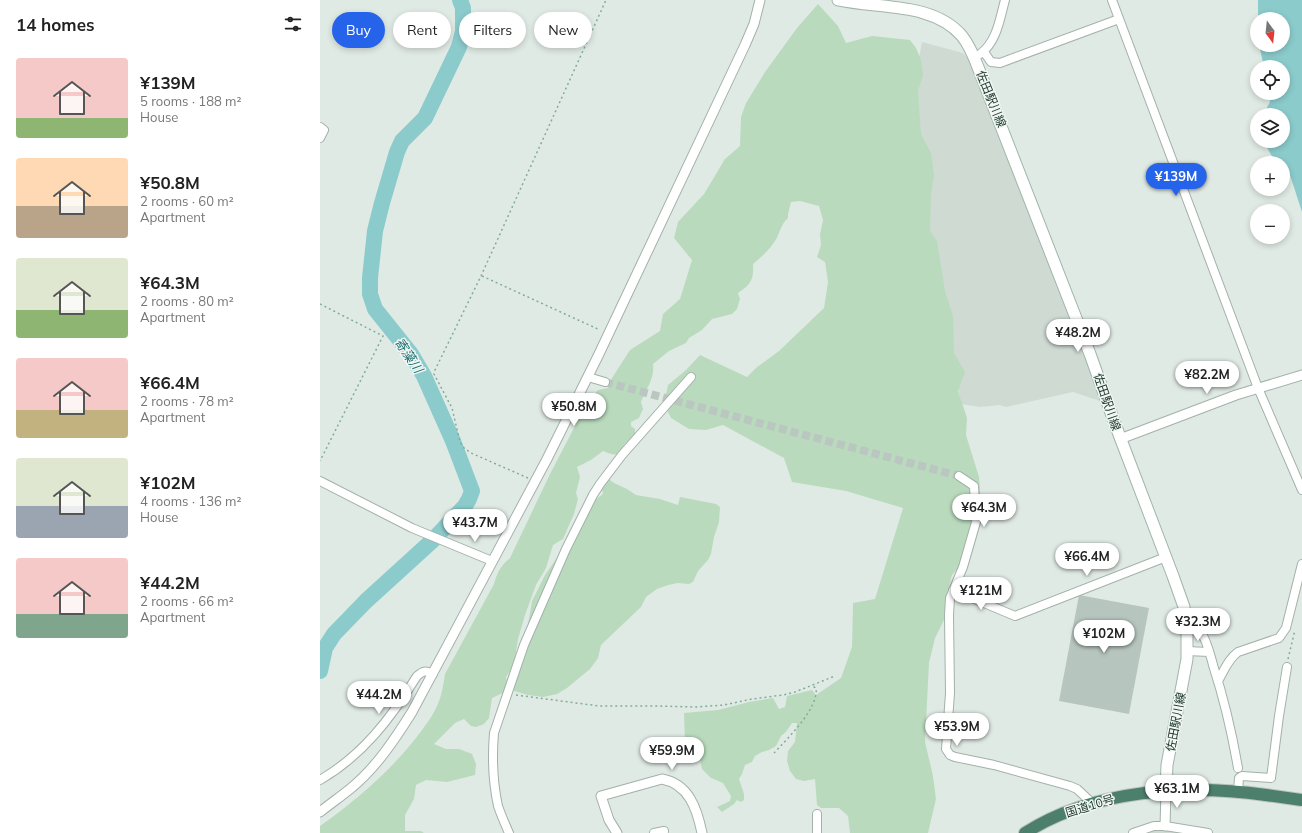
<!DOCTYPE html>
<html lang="en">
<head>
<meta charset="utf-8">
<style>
  body { margin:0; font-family:Mulish,"Noto Sans JP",sans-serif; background:#f2f2f2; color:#222; height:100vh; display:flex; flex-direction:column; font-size:15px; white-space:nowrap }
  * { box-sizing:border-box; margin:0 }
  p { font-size:13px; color:#767676 }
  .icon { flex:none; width:22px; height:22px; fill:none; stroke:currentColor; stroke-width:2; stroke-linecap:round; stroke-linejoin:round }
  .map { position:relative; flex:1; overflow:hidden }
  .side { display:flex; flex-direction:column; background:#fff; width:320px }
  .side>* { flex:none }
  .top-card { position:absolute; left:12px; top:12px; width:380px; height:36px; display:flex; gap:8px }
  .needle { width:26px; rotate:165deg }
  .tools { position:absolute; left:930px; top:12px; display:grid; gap:8px }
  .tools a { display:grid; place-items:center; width:40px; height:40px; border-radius:50%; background:#fff; box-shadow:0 2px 6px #0003; font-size:20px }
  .price { position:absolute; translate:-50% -34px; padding:0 9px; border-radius:14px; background:#fff; color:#222; font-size:13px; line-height:26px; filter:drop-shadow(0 1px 2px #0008) }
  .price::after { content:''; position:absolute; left:50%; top:24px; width:12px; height:9px; margin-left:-6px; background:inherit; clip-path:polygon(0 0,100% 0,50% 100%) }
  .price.current { background:#2563eb; color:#fff }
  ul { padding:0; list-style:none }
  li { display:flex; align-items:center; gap:12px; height:100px; padding:0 16px }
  li span { display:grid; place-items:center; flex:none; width:112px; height:80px; border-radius:4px; color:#555 }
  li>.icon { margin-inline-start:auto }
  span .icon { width:48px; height:48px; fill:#fffc; stroke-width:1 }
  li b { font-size:17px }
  h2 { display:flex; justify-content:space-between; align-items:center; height:48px; padding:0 16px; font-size:17px }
  .tag { padding:0 14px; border-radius:18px; background:#fff; box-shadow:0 2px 6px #0003; font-size:14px; line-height:36px }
  .tag.current { background:#2563eb; color:#fff }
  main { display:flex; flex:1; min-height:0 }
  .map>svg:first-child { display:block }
  .built { fill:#cfdad3 }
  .green { fill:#badabe }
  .water { fill:#8bcbcc }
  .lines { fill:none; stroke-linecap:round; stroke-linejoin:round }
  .river { stroke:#8bcbcc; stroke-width:16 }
  .building { fill:#b6c5bd }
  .minor-tunnel { stroke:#bac7c0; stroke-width:8; stroke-dasharray:8 4; stroke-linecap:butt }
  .minor-casing { stroke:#a3b1aa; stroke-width:10 }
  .tertiary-casing { stroke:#a3b1aa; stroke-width:11 }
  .secondary-casing { stroke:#a0b5ab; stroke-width:13 }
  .trunk-casing { stroke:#bdc4c1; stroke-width:14 }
  .path { stroke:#82ac99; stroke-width:1.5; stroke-dasharray:2 3; stroke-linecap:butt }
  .minor { stroke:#fff; stroke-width:8 }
  .tertiary { stroke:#fff; stroke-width:9 }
  .secondary { stroke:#fff; stroke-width:11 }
  .trunk { stroke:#4c806d; stroke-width:12 }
  .trunk-bridge-casing { stroke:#bdc4c1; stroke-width:14; stroke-linecap:butt }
  .trunk-bridge { stroke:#4c806d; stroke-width:12 }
  .labels { text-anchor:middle; stroke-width:3; stroke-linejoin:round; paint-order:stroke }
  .street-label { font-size:12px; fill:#223930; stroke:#f0f7f3 }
  .water-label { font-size:13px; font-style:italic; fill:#206f71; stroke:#f0f7f3 }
</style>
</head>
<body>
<main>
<section class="side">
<h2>14 homes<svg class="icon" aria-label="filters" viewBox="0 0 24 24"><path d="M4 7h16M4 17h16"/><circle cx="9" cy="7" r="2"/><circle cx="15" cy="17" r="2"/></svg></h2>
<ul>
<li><span style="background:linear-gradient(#f6c9c9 75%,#8fb573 0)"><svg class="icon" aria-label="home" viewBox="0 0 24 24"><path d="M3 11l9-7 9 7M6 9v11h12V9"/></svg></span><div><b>¥139M</b><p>5 rooms · 188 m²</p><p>House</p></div></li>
<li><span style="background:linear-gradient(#ffd9b3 60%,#b9a48a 0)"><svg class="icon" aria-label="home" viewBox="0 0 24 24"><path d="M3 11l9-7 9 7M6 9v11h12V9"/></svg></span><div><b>¥50.8M</b><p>2 rooms · 60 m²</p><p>Apartment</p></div></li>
<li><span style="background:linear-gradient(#dfe7d0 65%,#8fb573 0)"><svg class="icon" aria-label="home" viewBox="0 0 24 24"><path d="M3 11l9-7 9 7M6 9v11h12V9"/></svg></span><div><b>¥64.3M</b><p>2 rooms · 80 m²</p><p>Apartment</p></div></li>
<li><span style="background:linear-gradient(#f6c9c9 65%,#c2b280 0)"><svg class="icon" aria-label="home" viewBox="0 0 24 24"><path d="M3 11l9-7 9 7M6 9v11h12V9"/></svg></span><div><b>¥66.4M</b><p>2 rooms · 78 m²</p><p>Apartment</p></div></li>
<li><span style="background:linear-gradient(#dfe7d0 60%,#9aa5b1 0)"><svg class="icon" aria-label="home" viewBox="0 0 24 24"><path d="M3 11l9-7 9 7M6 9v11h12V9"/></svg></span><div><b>¥102M</b><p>4 rooms · 136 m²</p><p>House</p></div></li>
<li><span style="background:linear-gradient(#f6c9c9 70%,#7fa58c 0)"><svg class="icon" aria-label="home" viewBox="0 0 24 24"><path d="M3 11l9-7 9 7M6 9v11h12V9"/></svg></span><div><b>¥44.2M</b><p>2 rooms · 66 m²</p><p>Apartment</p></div></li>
</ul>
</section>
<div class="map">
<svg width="982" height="833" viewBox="0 0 982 833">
  <rect width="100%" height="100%" fill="#e0eae4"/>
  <path class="built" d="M602,42L643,53L650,61L783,402L753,392L686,407L680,405L660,407L641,404L621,294L599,193L590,106Z
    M831,828L875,833H830Z"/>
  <path class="green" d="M498,4L518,26L526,43L552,36L590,40L596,48L601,60L603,75L598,91L601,134L611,153L614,175L611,194L610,231L617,241L625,291L633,316L634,353L645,372L638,391L647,418L646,435L659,477L661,503L659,527L651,553L632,575L627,591L625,618L615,638L609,663L605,742L613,776L616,799L608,833H530L528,816L519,808H501L497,805L495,779L484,781L476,779L470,771L467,761L468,751L475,742L477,723H472L466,732L461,736L456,746L449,750L442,752L435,756L432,762L425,765L422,774L419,779L424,794V800L421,802L417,800L414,804L402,812L397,807L410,801L411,796L403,783L391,778L382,769L379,755L366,744L365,741L364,713L398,710L429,702L453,698L459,709L465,707L467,696L492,690L496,695L521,678L532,647L533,603L555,599L583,508L526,491L472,482L464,458L403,425L386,430L369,429L351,418L344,404L348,385L366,370L380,355L427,377L436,368L459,351L504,308L508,282L505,262L497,257L501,245L500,234L503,220L499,206L480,201L471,202L468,214V218C462,223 460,231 457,238C451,248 442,257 433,264C434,279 431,285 418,293L420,299L417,309L412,314L392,319L382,330L369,338L366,343L349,351L333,364C335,378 326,389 321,402L323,409L319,418L311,422V426L315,429V437C312,439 306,442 304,445C297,457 296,456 283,451L271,460L257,467L260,477L256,493L258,499L254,514L243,539L233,545L226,568L216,585L205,615L198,639L194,665L186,677L187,684L185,692L172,698L169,718L164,724L156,727L151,726L144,719L135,723L114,744L126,749H139L152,754L156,764L155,775L127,782L106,780L96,785L94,799L85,815V831H101L104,833H0V826C37,800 75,767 102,730C106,724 111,718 114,712C121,700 123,687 125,674L174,584C177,573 181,565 190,558L230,474L267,403L278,390L288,388L292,378L310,350L340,331L343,314L360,299L372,260L354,238L358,222L384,194L405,159L420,146L421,117L426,103L445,72L477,28Z
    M285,476L294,483L307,489L316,495L340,499L358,505L360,497L396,504L400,507L399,522L394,537L391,554L388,560L378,571L373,582L369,584L358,583L348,585L337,589L326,597L321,607L281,645L278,658L270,669L247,688L237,694L223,697L208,695L194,691L191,679L207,630L212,601L225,575L241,552L256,540L275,500L283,494L280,480Z"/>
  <path class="water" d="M938,0H982V212L969,172L963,168V163H956L943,141H963V115H943L950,102L949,93H963V67H944L939,45H963V19H938Z"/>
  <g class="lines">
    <path class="river" d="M0,671L5,648L14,634L46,601L113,540L145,506L149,499L152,491L133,441L104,376L91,354L55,309L50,294V278L55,231L62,203L77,152L82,141L105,118L139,47L143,31V8L140,0"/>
  </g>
  <path class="building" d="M759,595L829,608L809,714L739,701Z"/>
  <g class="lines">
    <path class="minor-tunnel" d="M285,382L639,476"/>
    <defs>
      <path id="minor" d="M792,0L938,388L982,490
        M664,52L671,62L680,63L799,19
        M660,54C677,42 680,18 685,0
        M0,127L4,130L0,138
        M268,377L285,382
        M639,476L654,486L656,522L643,567L630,598L629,615L630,693L626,749L630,755L635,757L674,765L750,786L757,789L773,804
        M0,481L92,528L172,561
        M633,590L695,616L846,557
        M867,624C871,625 877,626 880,631C887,640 890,654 893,665C904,699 912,733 918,768
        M867,651L889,652
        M898,681C904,671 908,659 918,652L959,638L966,628L982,564
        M0,780C43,755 71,718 97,676C103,671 105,670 113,674
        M918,791L919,778L922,776L951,778L959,716L967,667
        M497,814V833
        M189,833C185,824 181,815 178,806C173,783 172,757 174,733L204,645L246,549L273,495L280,484L302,455L371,377
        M334,833L344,831
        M813,833L834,826H845L888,833"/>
      <path id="tertiary" d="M800,439L916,395L982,375
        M0,812C10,804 20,797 30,789C56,768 75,739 92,712L227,459L279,354L425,45L434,24L440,0
        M845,826L846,791
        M297,833L289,820L281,796L342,779C369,784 377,809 382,833"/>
      <path id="secondary" d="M518,0C559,9 613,2 642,36C651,47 656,62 661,75L770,354L795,424L853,576L864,607L867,633V659L847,765L846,791"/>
      <path id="trunk" d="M705,833C774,789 867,784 946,795"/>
    </defs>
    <use href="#minor" class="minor-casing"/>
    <use href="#tertiary" class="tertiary-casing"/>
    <use href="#secondary" class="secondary-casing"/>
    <use href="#trunk" class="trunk-casing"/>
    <path class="path" d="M162,276L280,330
      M0,304L63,336L0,461
      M208,478L151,453L144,448L140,442L132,408L114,374L115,370L161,276L286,0
      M968,659L975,630
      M196,695L279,706H337L376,707L404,705L432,699L463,695L475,692L515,676
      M454,753C468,738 499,708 496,688L492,686"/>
    <use href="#minor" class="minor"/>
    <use href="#tertiary" class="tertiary"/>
    <use href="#secondary" class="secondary"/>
    <use href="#trunk" class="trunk"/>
    <defs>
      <path id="trunk-bridge" d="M946,795L982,800"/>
    </defs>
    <use href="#trunk-bridge" class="trunk-bridge-casing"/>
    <use href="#trunk-bridge" class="trunk-bridge"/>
  </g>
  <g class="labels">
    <g class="street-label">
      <text transform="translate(671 99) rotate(68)" y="4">佐田駅川線</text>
      <text transform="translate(787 402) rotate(71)" y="4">佐田駅川線</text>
      <text transform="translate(856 722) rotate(-79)" y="4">佐田駅川線</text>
      <text transform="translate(770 806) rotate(-17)" y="4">国道10号</text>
    </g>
    <g class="water-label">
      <text transform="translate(89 355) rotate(56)" y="5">寄藻川</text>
    </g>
  </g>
</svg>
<div class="tools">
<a><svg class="needle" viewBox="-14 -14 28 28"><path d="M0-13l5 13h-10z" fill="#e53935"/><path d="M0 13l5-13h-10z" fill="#767676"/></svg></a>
<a><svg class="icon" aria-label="locate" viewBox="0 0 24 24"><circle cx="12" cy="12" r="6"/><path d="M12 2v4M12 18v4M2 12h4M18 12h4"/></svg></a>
<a><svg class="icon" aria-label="layers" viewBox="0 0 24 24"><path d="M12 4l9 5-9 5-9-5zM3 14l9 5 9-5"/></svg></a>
<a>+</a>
<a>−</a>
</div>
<b class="price current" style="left:856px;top:197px">¥139M</b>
<b class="price" style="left:758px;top:353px">¥48.2M</b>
<b class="price" style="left:887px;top:395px">¥82.2M</b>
<b class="price" style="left:254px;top:427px">¥50.8M</b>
<b class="price" style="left:664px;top:528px">¥64.3M</b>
<b class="price" style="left:155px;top:543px">¥43.7M</b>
<b class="price" style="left:767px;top:577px">¥66.4M</b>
<b class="price" style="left:661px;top:611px">¥121M</b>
<b class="price" style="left:878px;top:642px">¥32.3M</b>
<b class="price" style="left:784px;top:654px">¥102M</b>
<b class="price" style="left:59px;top:715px">¥44.2M</b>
<b class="price" style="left:637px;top:747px">¥53.9M</b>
<b class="price" style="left:352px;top:771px">¥59.9M</b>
<b class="price" style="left:857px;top:809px">¥63.1M</b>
<div class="top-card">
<a class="tag current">Buy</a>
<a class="tag">Rent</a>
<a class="tag">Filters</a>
<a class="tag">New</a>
</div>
</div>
</main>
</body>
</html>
